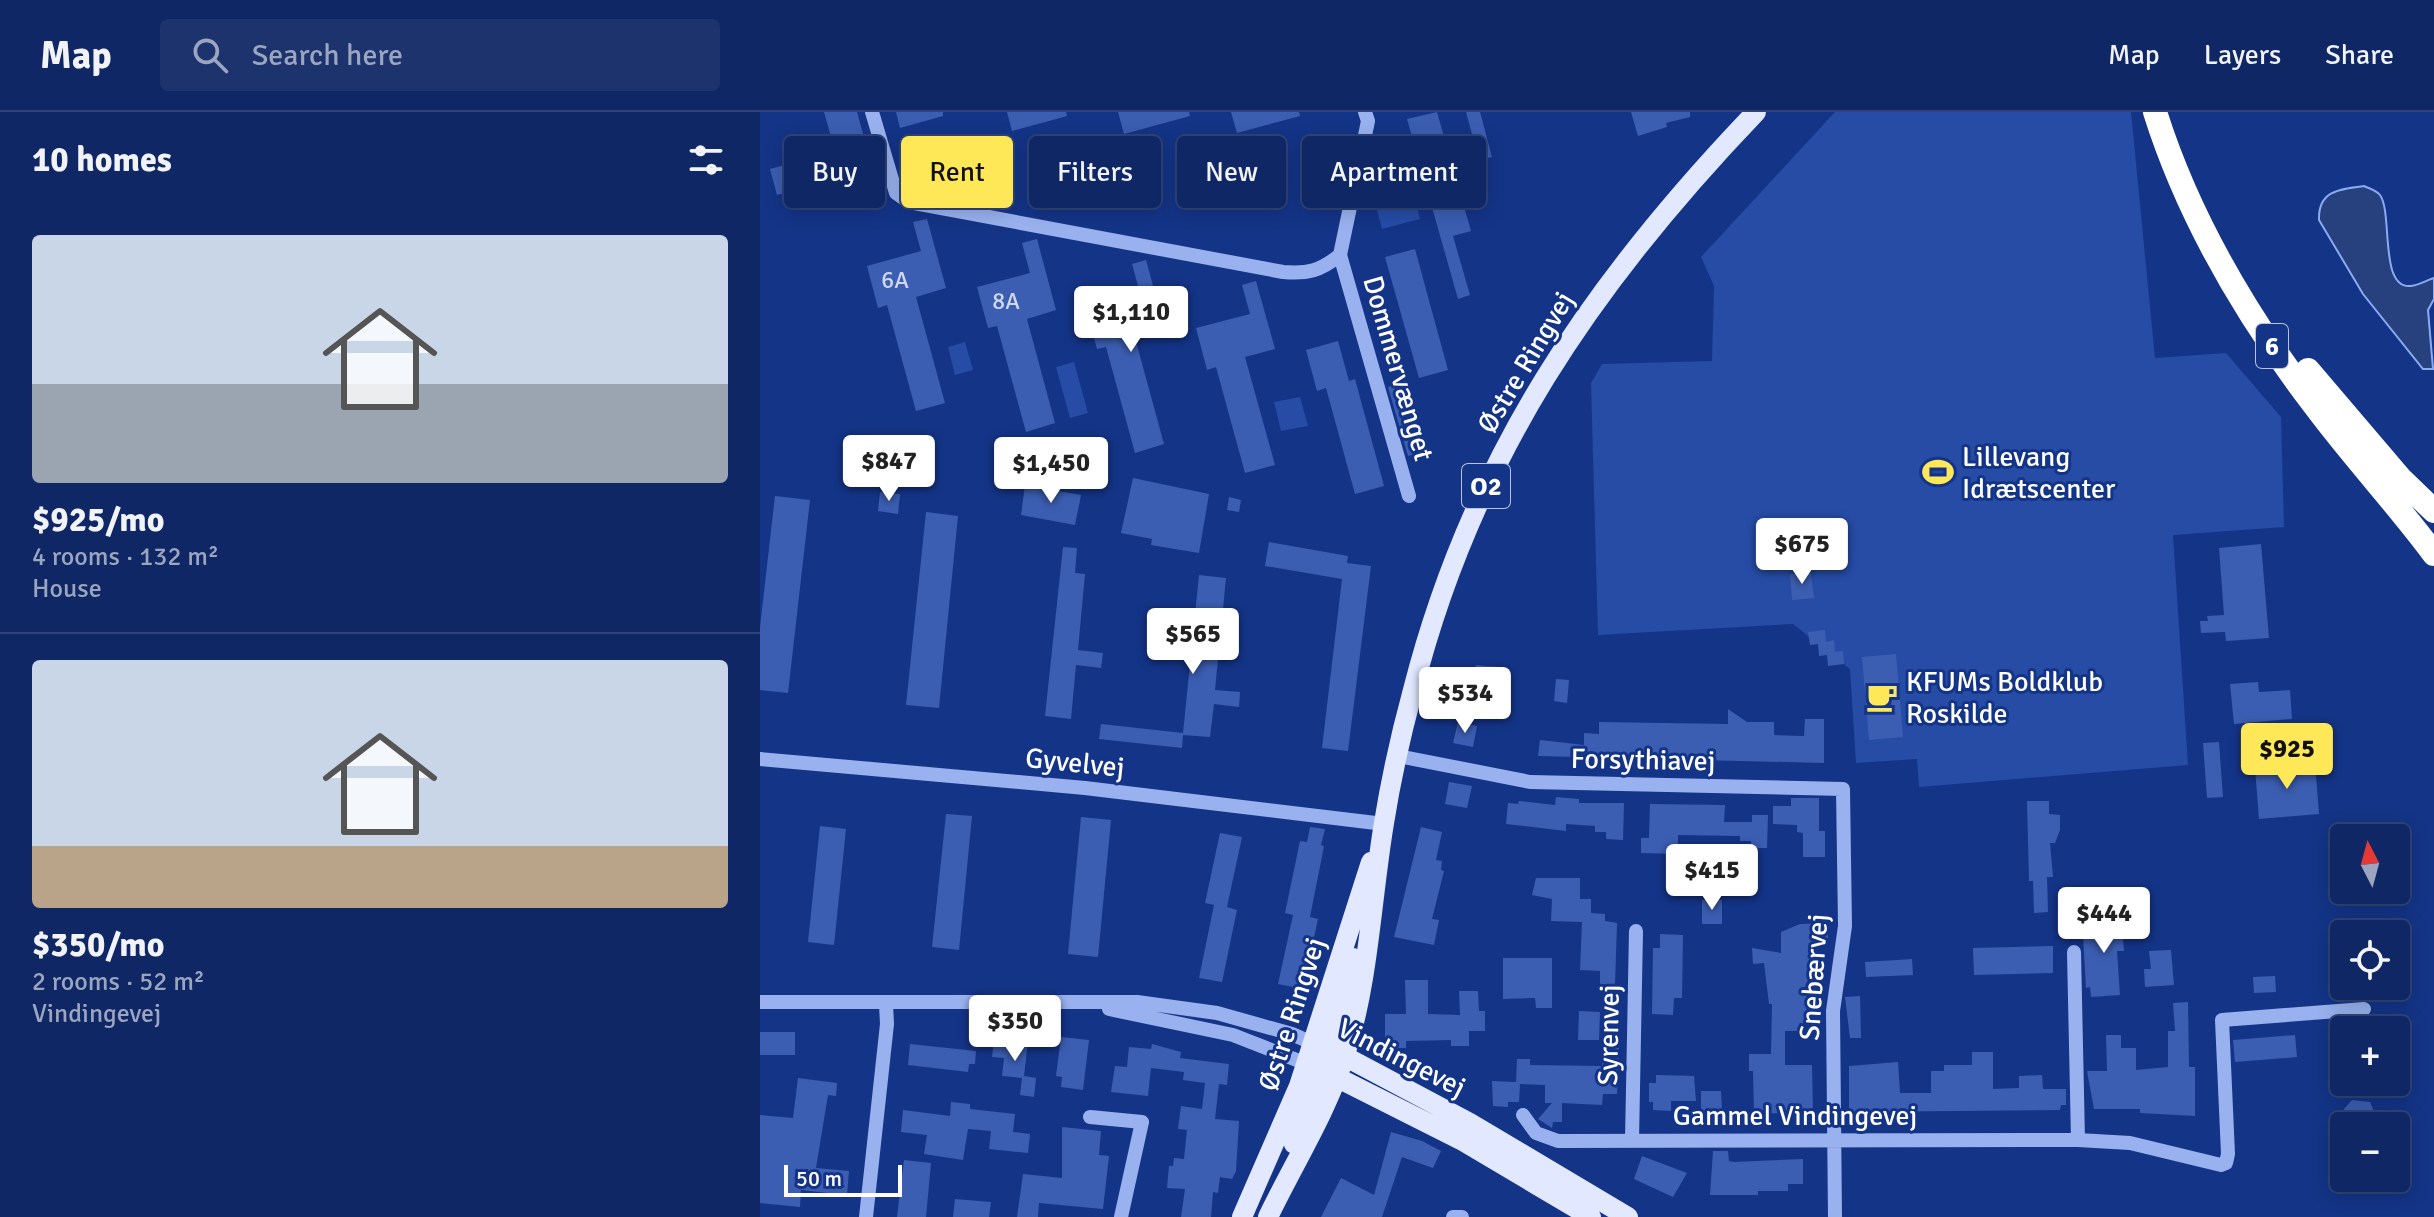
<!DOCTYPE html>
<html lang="en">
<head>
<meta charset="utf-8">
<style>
  body { margin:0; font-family:Signika,sans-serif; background:#1d336e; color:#f1f3f6; height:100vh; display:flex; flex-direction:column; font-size:30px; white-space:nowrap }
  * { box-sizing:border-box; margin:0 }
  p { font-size:26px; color:#9ba5bf }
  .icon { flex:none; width:44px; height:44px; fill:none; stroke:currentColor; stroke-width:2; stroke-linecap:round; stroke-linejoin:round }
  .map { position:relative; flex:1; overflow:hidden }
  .panel { display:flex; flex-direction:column; background:#0f2765; width:760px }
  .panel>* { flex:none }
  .guide { position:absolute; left:24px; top:24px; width:760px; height:72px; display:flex; gap:16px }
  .needle { width:52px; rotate:354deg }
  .buttons { position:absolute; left:1570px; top:712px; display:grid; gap:16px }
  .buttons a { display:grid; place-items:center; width:80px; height:80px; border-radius:8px; background:#0f2765; box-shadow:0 4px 20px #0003,0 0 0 2px #2f4479; font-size:40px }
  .scale { position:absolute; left:24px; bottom:20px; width:118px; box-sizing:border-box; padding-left:8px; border:4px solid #fff; border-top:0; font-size:22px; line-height:28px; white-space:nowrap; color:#fff; -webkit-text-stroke:6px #143487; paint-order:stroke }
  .price { position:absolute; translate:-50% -68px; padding:0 18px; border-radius:8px; background:#fff; color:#222; font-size:26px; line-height:52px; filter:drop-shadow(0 2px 4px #0008) }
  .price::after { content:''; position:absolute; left:50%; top:48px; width:24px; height:18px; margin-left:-12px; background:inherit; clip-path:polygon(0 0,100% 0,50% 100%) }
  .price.selected { background:#ffe857; color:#111 }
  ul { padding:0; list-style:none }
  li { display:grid; align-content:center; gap:16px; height:424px; padding:0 32px }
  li+li { border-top:2px solid #2f4479 }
  li span { display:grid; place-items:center; height:248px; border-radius:8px; color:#555 }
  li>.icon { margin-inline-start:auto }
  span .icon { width:144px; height:144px; fill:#fffc; stroke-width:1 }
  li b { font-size:34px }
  h2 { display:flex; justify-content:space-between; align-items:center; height:96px; padding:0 32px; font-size:34px }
  .chip { padding:0 28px; border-radius:8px; background:#0f2765; box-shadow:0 4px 20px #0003,0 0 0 2px #2f4479; font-size:28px; line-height:72px }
  .chip.selected { background:#ffe857; color:#111 }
  header { display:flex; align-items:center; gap:48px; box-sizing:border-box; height:112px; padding:0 40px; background:#0f2765; border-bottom:2px solid #2f4479 }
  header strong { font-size:38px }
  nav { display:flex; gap:44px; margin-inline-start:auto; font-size:28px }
  .search { width:560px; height:72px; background:#1d336e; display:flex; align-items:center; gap:20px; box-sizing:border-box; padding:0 28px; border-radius:8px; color:#9ba5bf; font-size:30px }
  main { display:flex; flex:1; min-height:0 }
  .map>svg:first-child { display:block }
  .green { fill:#264ca6 }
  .water { fill:#27407e; stroke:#8aabf3; stroke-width:2 }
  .building { fill:#3c5eb2 }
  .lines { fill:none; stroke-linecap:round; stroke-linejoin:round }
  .minor { stroke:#99b2ef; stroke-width:14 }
  .major { stroke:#e1e8ff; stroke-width:20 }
  .highway { stroke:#fff; stroke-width:24 }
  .labels { text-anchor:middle; stroke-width:6; stroke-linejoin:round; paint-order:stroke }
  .number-label { font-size:24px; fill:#ced7ec }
  .shield { fill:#143487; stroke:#b8c2db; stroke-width:2 }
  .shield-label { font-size:26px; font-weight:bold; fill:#fff }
  .street-label { font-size:28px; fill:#fff; stroke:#143487 }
  .poi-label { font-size:28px; fill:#fff; stroke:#143487; text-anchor:start }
</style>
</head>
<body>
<header>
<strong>Map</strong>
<div class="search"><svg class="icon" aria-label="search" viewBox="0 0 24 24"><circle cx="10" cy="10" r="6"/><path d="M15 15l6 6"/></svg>Search here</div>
<nav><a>Map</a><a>Layers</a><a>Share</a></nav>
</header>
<main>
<section class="panel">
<h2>10 homes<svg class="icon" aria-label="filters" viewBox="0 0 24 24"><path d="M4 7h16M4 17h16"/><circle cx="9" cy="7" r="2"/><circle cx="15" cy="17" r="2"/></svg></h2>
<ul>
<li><span style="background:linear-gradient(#c9d6e8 60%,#9aa5b1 0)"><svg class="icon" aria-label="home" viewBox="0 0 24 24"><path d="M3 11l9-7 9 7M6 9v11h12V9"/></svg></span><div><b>$925/mo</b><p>4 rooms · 132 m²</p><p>House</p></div></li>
<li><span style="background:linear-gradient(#c9d6e8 75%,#b9a48a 0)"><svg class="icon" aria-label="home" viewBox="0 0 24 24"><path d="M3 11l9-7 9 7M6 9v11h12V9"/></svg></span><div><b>$350/mo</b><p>2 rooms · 52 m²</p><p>Vindingevej</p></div></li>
</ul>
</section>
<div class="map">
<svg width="1674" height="1105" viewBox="0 0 1674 1105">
  <rect width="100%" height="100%" fill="#143487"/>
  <path class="green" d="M1075,0H1371L1395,246L1466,241L1521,305L1524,415L1413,423L1428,653L1159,675L1157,647L1096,651L1090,557L1033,512L838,523L831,271L842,252L952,249L954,174L941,145Z
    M652,74L660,107L622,117L616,95L636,90L634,78Z
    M205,230L213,258L195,263L188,235Z
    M314,250L328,301L310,306L296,255Z
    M540,285L548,314L521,319L514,290Z"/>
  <path class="water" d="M1604,74C1610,77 1616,78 1620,83C1633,101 1619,176 1650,174C1657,174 1667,168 1674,166V187L1668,198L1673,257H1663L1603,182L1559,108C1558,79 1579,77 1604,74Z"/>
  <path class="building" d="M64,0H97L104,25L95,27L104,60L17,83L10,57L75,39Z
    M136,0H183V4L140,16Z
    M247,0H306L307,4L252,19Z
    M358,0H429L430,4L364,22Z
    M471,0H539L540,4L477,21Z
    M677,0L711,119L693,124L710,183L698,187L647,7Z
    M706,0H720L732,45L719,48Z
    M871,0H930V5L906,11L907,15L878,24Z
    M167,107L186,176L156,185L185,291L156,299L127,193L118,196L107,154L161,139L153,110Z
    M277,127L296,198L267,207L295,311L266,320L237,214L228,216L217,175L270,161L262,131Z
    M655,137L688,258L659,266L625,145Z
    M386,148L405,218L375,226L404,332L375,341L346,235L337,237L326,196L380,181L372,152Z
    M496,169L515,237L485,245L515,353L485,361L456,255L447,258L436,216L490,202L482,173Z
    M578,229L589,269L595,267L624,374L595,382L566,276L557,279L546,238Z
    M639,272L659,341L648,344L628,275Z
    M373,366L449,382L439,441L391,433L392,427L361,421Z
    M265,373L321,383L315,413L261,403Z
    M120,380L140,382L138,402L118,399Z
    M15,384L50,388L28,581L0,578V515Z
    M469,385L481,388L479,400L467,398Z
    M166,400L198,404L179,596L146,593Z
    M509,430L588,444L587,451L611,454L588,639L562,636L582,467L505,454Z
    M1501,432L1509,526L1466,529L1465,520L1441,521L1440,509H1448L1447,504L1464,503L1459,436Z
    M303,435L317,436L315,461L325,462L318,538L343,541L341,556L316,553L311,607L285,604Z
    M1051,461L1054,486L1032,488L1030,462Z
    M439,463L466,466L455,578L480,580L479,595L454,592L450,625L423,623L422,636L339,627L341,612L423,621Z
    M1065,518L1066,530L1074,528L1075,540L1083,539L1084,552L1068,554L1067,543L1059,544L1058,532L1050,533L1048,520Z
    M1136,542L1143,625L1109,628L1102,545Z
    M716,553L739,555L735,570L713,564Z
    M692,564L712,569L708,588L687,583Z
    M796,567L809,568L807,591L794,589Z
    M1498,570L1499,580L1530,578L1532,607L1474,612L1470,572Z
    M968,597L987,610H1014V623L1044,624L1045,607H1064V651L778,644L780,628L824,633V621L839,622V610L968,612Z
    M698,610L717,614L713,635L693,631Z
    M1459,630L1463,685L1447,686L1443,631Z
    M1555,651L1559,702L1499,707L1495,656Z
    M689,670L712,674L707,696L685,692Z
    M796,685L819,687V691H864L863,728L846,727V720H835V714L806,712V719L746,712L748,691L758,692L759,689L795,693Z
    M1031,686H1059V719H1065V745H1043V721L1037,720V713L1013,712V694H1031Z
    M1267,689H1289V702L1300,703V718L1295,731H1290L1293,765H1287L1288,800L1274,801L1273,769H1269Z
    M890,692L965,693L964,710H992V703H1008L1007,736H991V729H980V724L918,723V742L881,741V726H889Z
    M186,702L212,704L199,838L172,835Z
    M321,705L351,708L338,845L308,842Z
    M60,714L86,717L74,833L48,830Z
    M550,715L565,717L561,733L564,734L550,805L558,807L543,877L518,872L533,803L525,801L540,729L547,730Z
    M661,715L682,720L676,748L682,749L681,758L684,759L672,807L679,808L674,833L634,825Z
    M460,721L482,725L467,795L477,798L462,870L439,866L454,793L445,791Z
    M776,766H820V787H831V801L845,802V809L857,811L855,873L840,872V859L820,858L822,810L791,809L792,787L772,783Z
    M942,788H962V812H942Z
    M1361,801L1364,839H1357L1360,883L1331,885L1330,875L1326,876L1323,824H1332L1331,809L1338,808L1337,803Z
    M1068,811V832L1050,833L1052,869H1047L1046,919H1025V953H1052L1053,1000L994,1002L993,959H989V942H1011L1012,892H1009L1004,851L993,852L992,836L1021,841V820L1040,812Z
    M900,822L923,823L922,886H914L913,903L892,902L893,836H900Z
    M1293,834V861L1214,863L1213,836Z
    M1411,838L1414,873L1385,875L1384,857H1391L1389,839Z
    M743,846H792V896H776L775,886L743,887Z
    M1152,847L1153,863L1106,865L1105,850Z
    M1515,864L1516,880L1494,881L1493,865Z
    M645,868H668V902L700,903L699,879H718L719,899H725V919H709V934H691V928L646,929V936H625V902H646Z
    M1100,884L1101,926H1090L1085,885Z
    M1428,890L1429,955H1435V1004L1380,1001V997H1334L1327,959H1347L1346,923H1361V936H1376V958L1408,955V919H1415L1413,891Z
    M819,899L840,900L839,928H818Z
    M0,920H35V943H0Z
    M1535,923L1537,945L1475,950L1473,928Z
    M301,925L329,928L323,978L301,975L302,965L296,964Z
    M246,927L268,929L264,964L276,966L274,985L260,983L262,966L242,964L244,946L232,945L234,928Z
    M150,932L216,939L215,952H209L208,960L148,953Z
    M392,932L421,940L420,946L469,952L467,973L459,972L455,1007L479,1009L476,1059L472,1067L460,1065L458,1081L453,1080L451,1105H421L425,1077L407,1076L409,1054H413L414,1046L424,1047L427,1018L418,1017L421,994L442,997L445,971L423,968L424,960L391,956L388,984L351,980L355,954L367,955L369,935L391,937Z
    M843,935L859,936L857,982H843L842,993L802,991V1010H793L792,1016L778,1007L792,991H785V973L760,972L759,990H748V995L733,994L732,969L756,970L757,947H770V953L842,954Z
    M1212,940H1233V977L1259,976V964L1282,963L1283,977H1306V993H1301L1300,998L1089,1000V954L1138,950L1140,981H1171V959H1184V953H1212Z
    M896,963L934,964L936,989H911V999L893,998V990H889V971H896Z
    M38,966L77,971L76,984L68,983L56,1056L89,1059L87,1083L41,1078L40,1095L0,1091V1003L33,1006Z
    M941,979H961L962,998L941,999Z
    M1592,988L1610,990L1616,1004L1612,1014H1585L1584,997Z
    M191,990L210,992V997L255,1002L253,1020L270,1022L268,1041L229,1037L231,1019L208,1017L203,1048L164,1042L167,1023L141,1020L143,998L190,1004Z
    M302,1015L341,1019L339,1043L349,1044L343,1097L279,1091L278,1105H257L263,1062L302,1066Z
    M631,1020L662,1029L681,1039L673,1056L642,1045L622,1105H561L581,1066L614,1083Z
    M953,1039H968L969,1049L974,1050L1043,1047V1072H1028V1079H998V1083H950Z
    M882,1044L927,1061L913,1085L874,1067Z
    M144,1048L171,1051L166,1105H137Z
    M195,1087L231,1090L229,1105H193Z"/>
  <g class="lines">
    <path class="minor" d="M112,0L136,81L149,90L523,160C548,162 560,159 580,143
      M605,0L608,9L580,143L649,384
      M638,644L770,670L1083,677L1085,814L1073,899L1075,1105
      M0,647L325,676L624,712
      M1314,840L1318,1028
      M0,890H377L457,901L532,922L561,935
      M349,897L473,923L552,954
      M763,1003L776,1021L798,1029L1318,1028L1370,1031L1461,1053L1466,1051L1468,1042L1462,908L1604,897
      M330,1005L382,1010L361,1105
      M872,1029L876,819
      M106,1105L127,912L126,892
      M693,1105H702"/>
    <path class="major" d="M584,944L710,1011L868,1105
      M576,965L701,1028L831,1105
      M576,965L568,937L593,846
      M534,1032L562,958L555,938
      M482,1105L539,974L611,750
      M508,1105C534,1051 566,1001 585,943C609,868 611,789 624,711C631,667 641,622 653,578C712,346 832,171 996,0"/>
    <path class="highway" d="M1395,0C1429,108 1487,205 1555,294C1593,345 1636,391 1674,442
      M1548,258L1640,366L1674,399"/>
  </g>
  <defs>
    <symbol id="stadium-bare" viewBox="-9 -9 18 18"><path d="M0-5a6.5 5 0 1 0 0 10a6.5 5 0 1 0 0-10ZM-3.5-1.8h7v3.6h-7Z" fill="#ffe857" stroke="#143487" stroke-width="2.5" paint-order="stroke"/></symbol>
    <symbol id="cafe-bare" viewBox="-9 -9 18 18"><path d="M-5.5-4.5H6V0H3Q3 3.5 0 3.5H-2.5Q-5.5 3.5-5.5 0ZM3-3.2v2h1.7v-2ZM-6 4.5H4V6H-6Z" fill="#ffe857" stroke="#143487" stroke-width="2.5" paint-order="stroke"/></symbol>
  </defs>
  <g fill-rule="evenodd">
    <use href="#stadium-bare" x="1156" y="338" width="44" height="44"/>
    <use href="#cafe-bare" x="1100" y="563" width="44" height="44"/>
  </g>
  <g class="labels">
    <g class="number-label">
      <text x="135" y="176">6A</text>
      <text x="246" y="197">8A</text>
    </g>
    <g class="shield">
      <rect x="1496" y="212" width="32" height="44" rx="6"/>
      <rect x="702" y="352" width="48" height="44" rx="6"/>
    </g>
    <g class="shield-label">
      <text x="1512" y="243">6</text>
      <text x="726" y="383">O2</text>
    </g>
    <g class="street-label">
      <text transform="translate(765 250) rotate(-59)" y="10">Østre Ringvej</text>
      <text transform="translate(639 256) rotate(74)" y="10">Dommervænget</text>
      <text transform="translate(883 647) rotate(1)" y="10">Forsythiavej</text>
      <text transform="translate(315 650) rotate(6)" y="10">Gyvelvej</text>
      <text transform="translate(1053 865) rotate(-86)" y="10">Snebærvej</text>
      <text transform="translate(531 902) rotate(-72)" y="10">Østre Ringvej</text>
      <text transform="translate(848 923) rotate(-89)" y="10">Syrenvej</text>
      <text transform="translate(642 945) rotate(27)" y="10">Vindingevej</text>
      <text x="1035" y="1013">Gammel Vindingevej</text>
    </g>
    <g class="poi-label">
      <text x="1202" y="354">Lillevang<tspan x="1202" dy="32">Idrætscenter</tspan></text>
      <text x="1146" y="579">KFUMs Boldklub<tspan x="1146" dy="32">Roskilde</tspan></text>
    </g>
  </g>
</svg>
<div class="buttons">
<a><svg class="needle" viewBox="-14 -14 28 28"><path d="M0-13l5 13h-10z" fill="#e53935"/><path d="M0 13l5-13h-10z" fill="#9ba5bf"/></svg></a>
<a><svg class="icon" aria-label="locate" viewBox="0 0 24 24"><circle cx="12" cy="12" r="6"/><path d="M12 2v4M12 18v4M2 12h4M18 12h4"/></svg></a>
<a>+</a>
<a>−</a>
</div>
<div class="scale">50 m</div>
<b class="price" style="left:371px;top:242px">$1,110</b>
<b class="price" style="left:129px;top:391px">$847</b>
<b class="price" style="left:291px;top:393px">$1,450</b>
<b class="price" style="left:1042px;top:474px">$675</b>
<b class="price" style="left:433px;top:564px">$565</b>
<b class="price" style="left:705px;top:623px">$534</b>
<b class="price selected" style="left:1527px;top:679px">$925</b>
<b class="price" style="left:952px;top:800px">$415</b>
<b class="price" style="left:1344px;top:843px">$444</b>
<b class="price" style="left:255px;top:951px">$350</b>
<div class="guide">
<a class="chip">Buy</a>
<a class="chip selected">Rent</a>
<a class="chip">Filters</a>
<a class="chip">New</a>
<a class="chip">Apartment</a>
</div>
</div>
</main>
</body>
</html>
